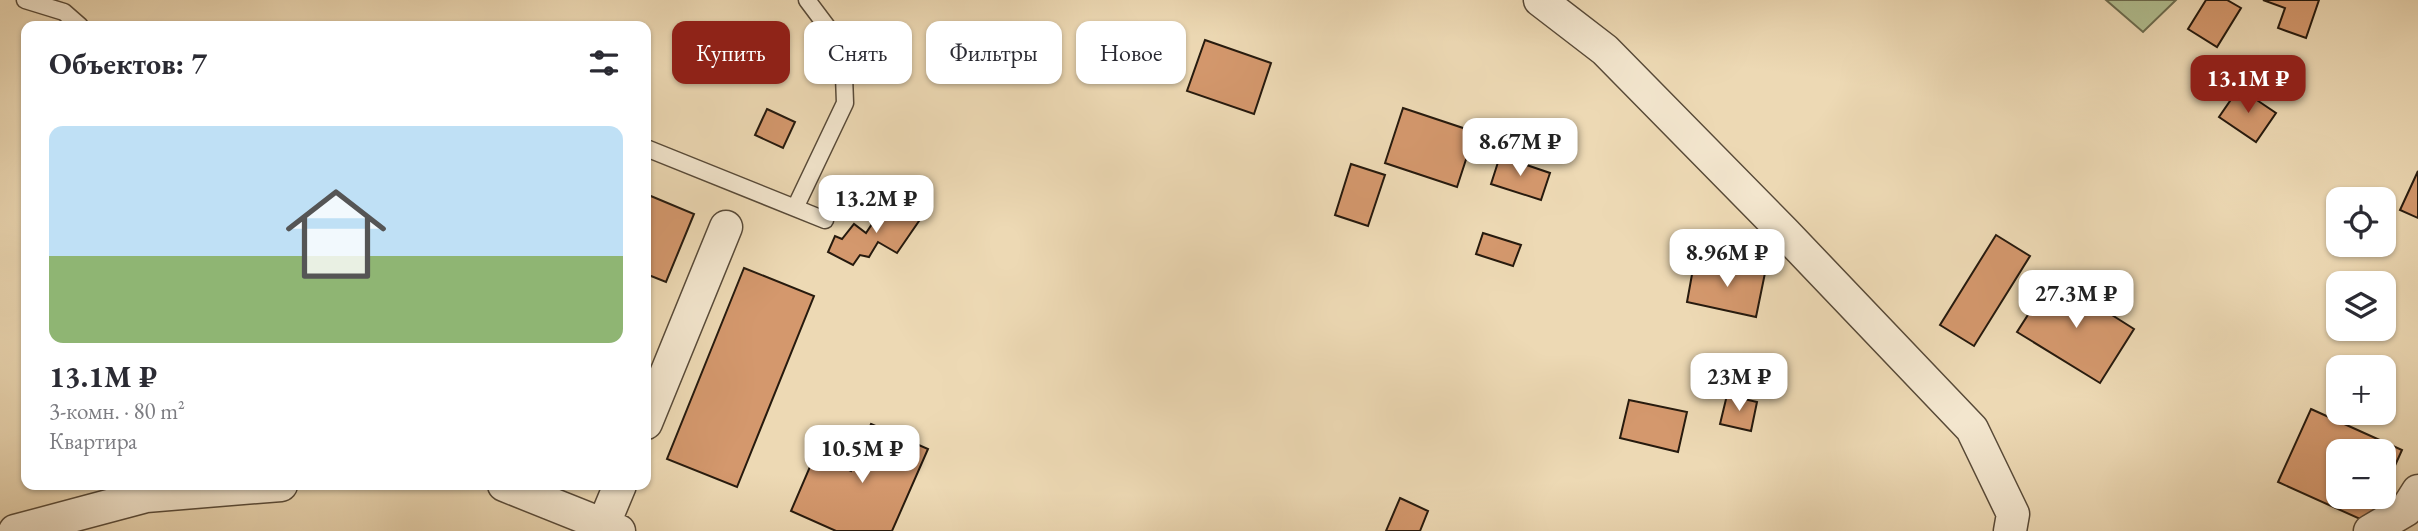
<!DOCTYPE html>
<html lang="ru">
<head>
<meta charset="utf-8">
<style>
  body { margin:0; font-family:"EB Garamond",serif; background:#f2f2f3; color:#2b2b33; height:100vh; display:flex; flex-direction:column; font-size:26px; white-space:nowrap }
  * { box-sizing:border-box; margin:0 }
  p { font-size:23px; color:#7c7c81 }
  .icon { flex:none; width:38px; height:38px; fill:none; stroke:currentColor; stroke-width:2; stroke-linecap:round; stroke-linejoin:round }
  .map { position:relative; flex:1; overflow:hidden }
  .details { position:absolute; left:21px; top:21px; width:630px; height:469px; display:flex; flex-direction:column; background:#fff; border-radius:14px; box-shadow:0 2px 5px #0004 }
  .details>* { flex:none }
  .top-card { position:absolute; left:672px; top:21px; width:665px; height:63px; display:flex; gap:14px }
  .controls { position:absolute; left:2326px; top:187px; display:grid; gap:14px }
  .controls a { display:grid; place-items:center; width:70px; height:70px; border-radius:14px; background:#fff; box-shadow:0 2px 5px #0004; font-size:35px }
  .price { position:absolute; translate:-50% -60px; padding:0 16px; border-radius:14px; background:#fff; color:#222; font-size:23px; line-height:46px; filter:drop-shadow(0 2px 4px #0008) }
  .price::after { content:''; position:absolute; left:50%; top:42px; width:21px; height:16px; margin-left:-10px; background:inherit; clip-path:polygon(0 0,100% 0,50% 100%) }
  .price.active { background:#8f2418; color:#fff }
  ul { padding:0; list-style:none }
  li { display:grid; align-content:center; gap:14px; height:371px; padding:0 28px }
  li+li { border-top:2px solid #e1e1e2 }
  li span { display:grid; place-items:center; height:217px; border-radius:14px; color:#555 }
  li>.icon { margin-inline-start:auto }
  span .icon { width:126px; height:126px; fill:#fffc; stroke-width:1 }
  li b { font-size:30px }
  h2 { display:flex; justify-content:space-between; align-items:center; height:84px; padding:0 28px; font-size:30px }
  .tag { padding:0 24px; border-radius:14px; background:#fff; box-shadow:0 2px 5px #0004; font-size:24px; line-height:63px }
  .tag.active { background:#8f2418; color:#fff }
  .map>svg:first-child { display:block }
  .green { fill:#b2c092; stroke:#6c6d50; stroke-width:2 }
  .building { fill:#d4986d; stroke:#261a0e; stroke-width:2 }
  .lines { fill:none; stroke-linecap:round; stroke-linejoin:round }
  .service-casing { stroke:#584a38; stroke-width:19 }
  .minor-casing { stroke:#584a38; stroke-width:35 }
  .service { stroke:#f3e6ce; stroke-width:16 }
  .minor { stroke:#f3e6ce; stroke-width:32 }
</style>
</head>
<body>
<div class="map">
<svg width="2418" height="531" viewBox="0 0 2418 531">
  <rect width="100%" height="100%" fill="#edd9b4"/>
  <filter id="stains"><feTurbulence type="fractalNoise" baseFrequency=".00286" numOctaves="4"/><feColorMatrix values="0 0 0 0 .2 0 0 0 0 .09 0 0 0 0 .02 0 0 0 .5 -.17"/></filter>
  <radialGradient id="worn" r=".72"><stop offset=".6" stop-color="#630" stop-opacity="0"/><stop offset="1" stop-color="#630" stop-opacity=".3"/></radialGradient>
  <path class="green" d="M2106,0H2176L2143,32Z"/>
  <path class="building" d="M2206,0H2227L2241,8L2217,47L2188,29Z
    M2263,0H2319L2306,38L2278,28L2285,8Z
    M1205,40L1271,63L1254,114L1187,91Z
    M2239,88L2276,113L2256,142L2219,117Z
    M1403,108L1475,132L1457,187L1385,163Z
    M767,109L795,122L783,148L755,135Z
    M1500,156L1550,173L1541,200L1491,184Z
    M1351,164L1385,175L1368,226L1335,215Z
    M2418,171V218L2400,210Z
    M646,194L694,214L666,282L646,274Z
    M888,200L919,221L897,253L878,242L869,257L860,255L853,265L828,252L835,236L842,239L854,224L866,233Z
    M1483,233L1521,245L1513,266L1476,254Z
    M1996,235L2030,256L1974,346L1940,325Z
    M1715,262L1765,273L1756,317L1687,302L1693,269L1713,273Z
    M744,268L814,296L737,487L667,459Z
    M2052,277L2134,329L2100,383L2017,332Z
    M1727,395L1757,402L1751,431L1720,424Z
    M1629,400L1687,412L1678,452L1620,438Z
    M2311,409L2402,450L2384,490V452H2338V497H2380L2369,523L2278,482Z
    M871,424L928,449L892,531H836L791,511L815,455L851,471Z
    M1400,498L1428,511L1420,531H1386Z"/>
  <g class="lines">
    <defs>
      <path id="service" d="M25,0L64,12L80,26
        M646,148L825,220
        M795,208L845,103L843,48L807,0"/>
      <path id="minor" d="M1540,0L1605,50L1785,233L1972,429L2013,514L2010,531
        M646,423L726,227
        M504,485L619,531
        M603,526L620,485
        M15,531L146,496L281,485
        M2370,531L2406,510L2418,491"/>
    </defs>
    <use href="#service" class="service-casing"/>
    <use href="#minor" class="minor-casing"/>
    <use href="#service" class="service"/>
    <use href="#minor" class="minor"/>
  </g>
  <rect width="100%" height="100%" filter="url(#stains)"/>
  <rect width="100%" height="100%" fill="url(#worn)"/>
</svg>
<div class="controls">
<a><svg class="icon" aria-label="locate" viewBox="0 0 24 24"><circle cx="12" cy="12" r="6"/><path d="M12 2v4M12 18v4M2 12h4M18 12h4"/></svg></a>
<a><svg class="icon" aria-label="layers" viewBox="0 0 24 24"><path d="M12 4l9 5-9 5-9-5zM3 14l9 5 9-5"/></svg></a>
<a>+</a>
<a>−</a>
</div>
<b class="price active" style="left:2248px;top:115px">13.1M ₽</b>
<b class="price" style="left:1520px;top:178px">8.67M ₽</b>
<b class="price" style="left:876px;top:235px">13.2M ₽</b>
<b class="price" style="left:1727px;top:289px">8.96M ₽</b>
<b class="price" style="left:2076px;top:330px">27.3M ₽</b>
<b class="price" style="left:1739px;top:413px">23M ₽</b>
<b class="price" style="left:862px;top:485px">10.5M ₽</b>
<div class="top-card">
<a class="tag active">Купить</a>
<a class="tag">Снять</a>
<a class="tag">Фильтры</a>
<a class="tag">Новое</a>
</div>
<section class="details">
<h2>Объектов: 7<svg class="icon" aria-label="filters" viewBox="0 0 24 24"><path d="M4 7h16M4 17h16"/><circle cx="9" cy="7" r="2"/><circle cx="15" cy="17" r="2"/></svg></h2>
<ul>
<li><span style="background:linear-gradient(#bfe0f5 60%,#8fb573 0)"><svg class="icon" aria-label="home" viewBox="0 0 24 24"><path d="M3 11l9-7 9 7M6 9v11h12V9"/></svg></span><div><b>13.1M ₽</b><p>3-комн. · 80 m²</p><p>Квартира</p></div></li>
</ul>
</section>
</div>
</body>
</html>
